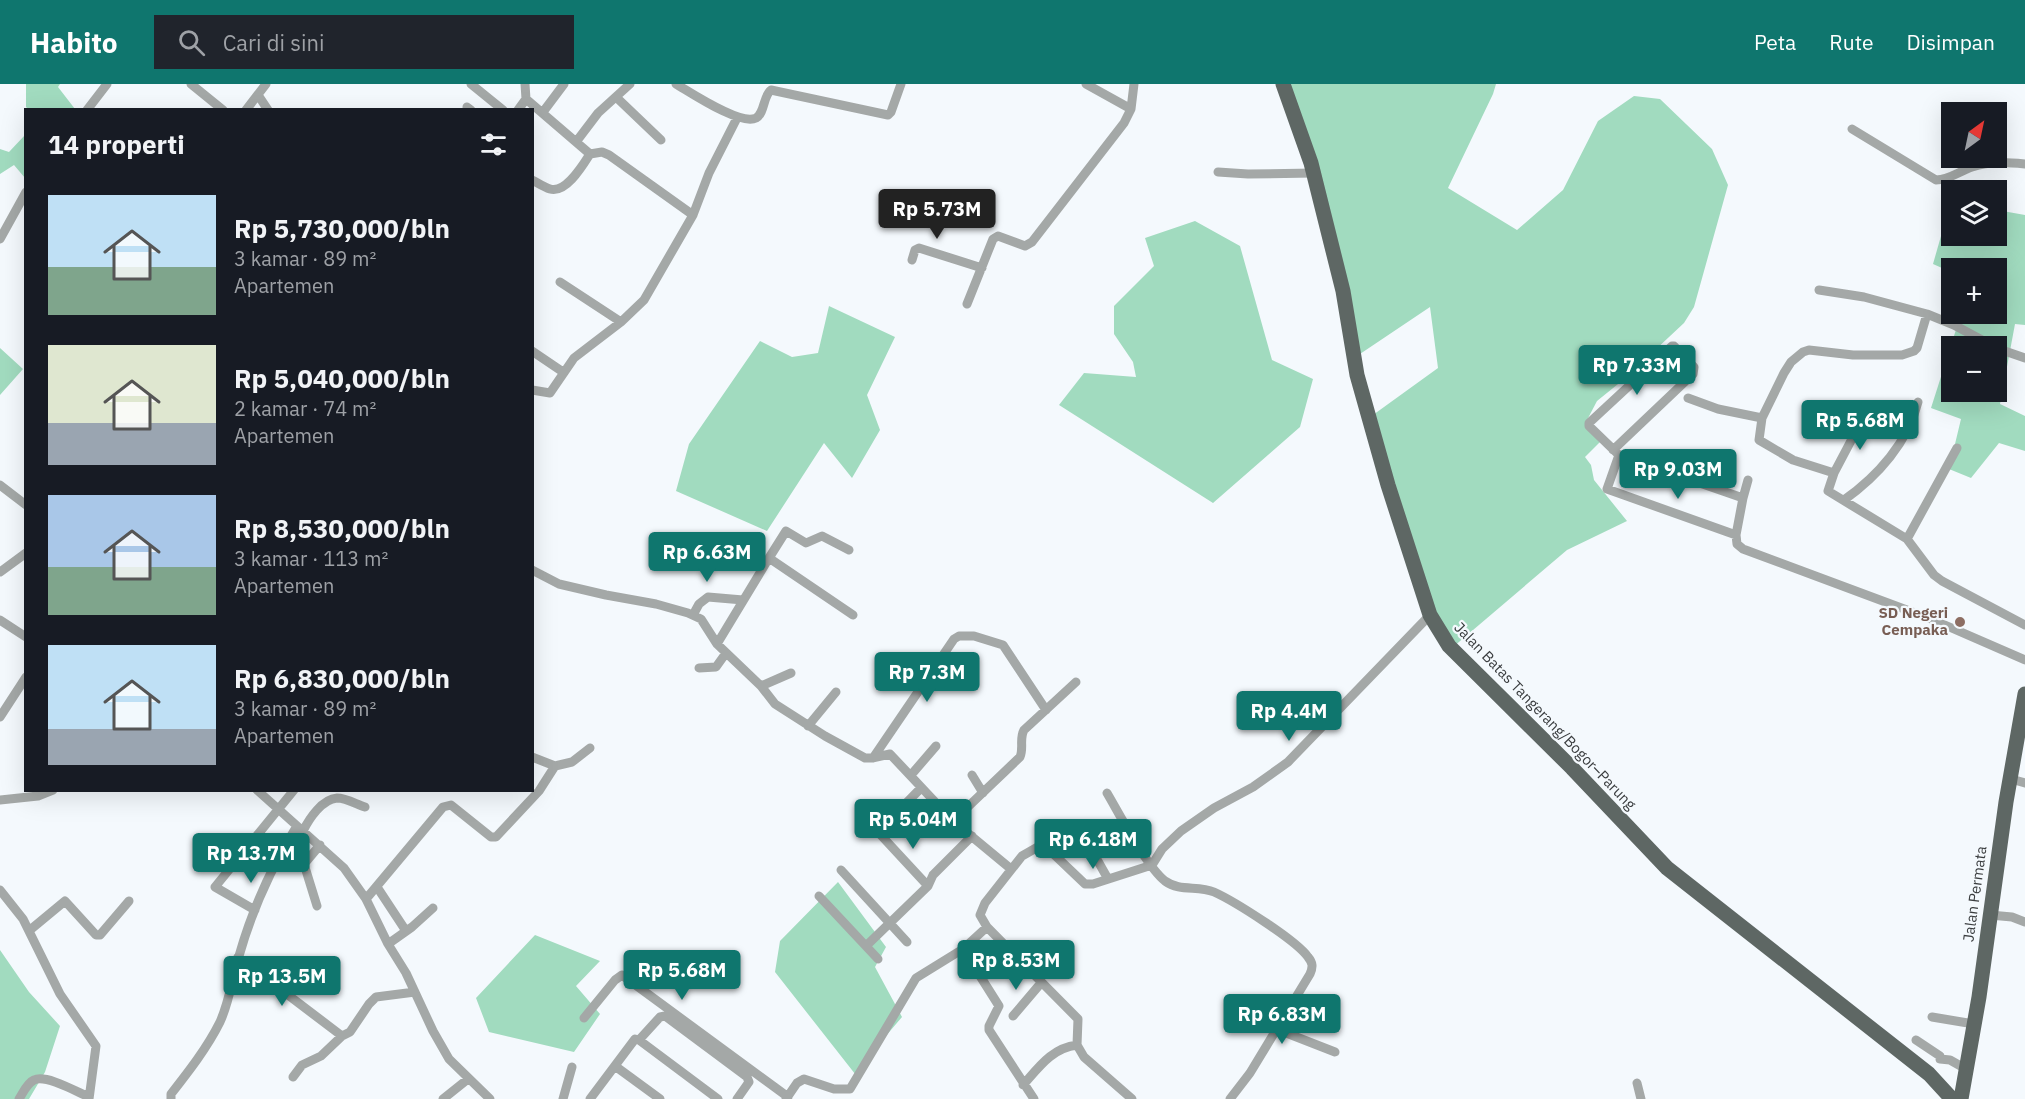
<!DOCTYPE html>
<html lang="id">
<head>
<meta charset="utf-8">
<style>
  body { margin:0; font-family:"IBM Plex Sans",sans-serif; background:#20242c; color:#f1f3f6; height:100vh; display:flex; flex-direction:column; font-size:22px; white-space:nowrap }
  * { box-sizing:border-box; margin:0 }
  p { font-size:20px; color:#9ea1a6 }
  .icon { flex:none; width:33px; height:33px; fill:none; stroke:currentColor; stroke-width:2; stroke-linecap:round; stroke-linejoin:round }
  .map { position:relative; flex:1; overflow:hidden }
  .panel { position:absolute; left:24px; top:24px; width:510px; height:684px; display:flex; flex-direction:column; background:#171b24; border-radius:0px; box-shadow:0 6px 24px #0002 }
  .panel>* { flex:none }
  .needle { width:39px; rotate:33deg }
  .controls { position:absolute; left:1941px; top:18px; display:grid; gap:12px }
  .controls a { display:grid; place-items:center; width:66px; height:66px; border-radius:0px; background:#171b24; box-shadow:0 6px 24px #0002; font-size:30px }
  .price { position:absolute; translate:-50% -51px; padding:0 14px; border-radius:6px; background:#0f766e; color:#fff; font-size:20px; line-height:39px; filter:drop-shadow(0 2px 3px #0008) }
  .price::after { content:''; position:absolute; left:50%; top:36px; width:18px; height:14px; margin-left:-9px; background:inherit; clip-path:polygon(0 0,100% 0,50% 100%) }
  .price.on { background:#222; color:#fff }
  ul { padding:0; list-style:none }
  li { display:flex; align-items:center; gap:18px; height:150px; padding:0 24px }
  li span { display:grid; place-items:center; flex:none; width:168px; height:120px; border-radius:0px; color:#555 }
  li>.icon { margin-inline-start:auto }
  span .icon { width:72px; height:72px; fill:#fffc; stroke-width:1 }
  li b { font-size:26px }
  h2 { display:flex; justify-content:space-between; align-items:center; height:72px; padding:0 24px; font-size:26px }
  header { display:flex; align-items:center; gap:36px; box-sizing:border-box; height:84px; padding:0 30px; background:#0f766e; color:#fff }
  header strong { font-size:28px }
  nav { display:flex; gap:33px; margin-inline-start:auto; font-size:21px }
  .search { width:420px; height:54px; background:#20242c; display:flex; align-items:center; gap:15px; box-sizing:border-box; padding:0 21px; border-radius:0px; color:#9ea1a6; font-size:22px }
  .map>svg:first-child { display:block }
  .green { fill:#a1dbbf; fill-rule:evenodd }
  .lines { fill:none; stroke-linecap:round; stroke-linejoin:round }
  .minor { stroke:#a4a8a7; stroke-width:9 }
  .primary { stroke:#5e6764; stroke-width:15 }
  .education-dot { fill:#8d6e63; stroke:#f4f9fd; stroke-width:2 }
  .labels { text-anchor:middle; stroke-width:4.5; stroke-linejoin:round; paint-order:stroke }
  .education-label { font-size:15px; font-weight:bold; fill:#785e54; stroke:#f4f9fd; text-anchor:end }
  .street-label { font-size:15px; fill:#3a3d3f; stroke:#f4f9fd }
</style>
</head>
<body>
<header>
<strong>Habito</strong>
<div class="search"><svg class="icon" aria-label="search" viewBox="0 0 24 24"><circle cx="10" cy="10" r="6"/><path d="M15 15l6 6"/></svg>Cari di sini</div>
<nav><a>Peta</a><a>Rute</a><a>Disimpan</a></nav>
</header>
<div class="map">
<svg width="2025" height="1015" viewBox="0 0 2025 1015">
  <rect width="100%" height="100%" fill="#f4f9fd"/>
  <path class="green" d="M26,0H60L58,3L75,25H28L26,23Z
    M1282,0H1496L1493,10L1448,104L1517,146L1563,106L1598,37L1634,12L1660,15L1712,65L1728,101L1694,223L1684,239L1623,296L1597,317L1586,338L1602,356L1585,373L1591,381L1594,396L1627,437L1567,466L1446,569L1366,336L1438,284L1430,223L1357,272Z
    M25,51V94L14,81L0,90V65L9,68Z
    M1997,126L2025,131V241L2015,240L2000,320L2025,332V367L1999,359L1971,394L1949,385L1961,335L1931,324L1961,230H1996V184H1952L1951,188L1933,180L1947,131L1951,130L1952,152H1996ZM1952,262H1996V308H1952Z
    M1195,137L1240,162L1272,276L1313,295L1300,343L1213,419L1059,321L1084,289L1136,293L1133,278L1114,250V222L1154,182L1145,154Z
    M829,222L895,253L867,311L880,346L852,394L824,359L767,447L676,407L689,360L760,257L792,273L818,269Z
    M0,264L23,285L0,311Z
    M838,798L886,863L875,883L902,933L879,960L859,995L775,888L780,857Z
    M535,851L600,877L576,902L600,930L574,968L489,948L476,914Z
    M0,866L29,908L60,942L45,988L29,1015H0Z"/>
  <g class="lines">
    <path class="minor" d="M191,0L223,26
      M471,0L503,26
      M676,0C690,8 740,42 756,34C765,29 763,12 771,6L888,31L891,28L901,0
      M1086,0L1131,25
      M258,11L268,26
      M616,13L661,56
      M526,15L590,70L602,68L609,71L693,131L644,216L621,238L574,274L550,309L532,306
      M467,23L471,26
      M87,26L107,0
      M246,26L266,0
      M518,26L526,15L525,0
      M543,28L564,0
      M1852,45L1936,96C1949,96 1960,87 1972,83C1991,77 2006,78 2025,80
      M576,58L598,29L630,0
      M1218,88L1248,90L1314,89
      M532,96C538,99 544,103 550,105C566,110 583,81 590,70
      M693,131L709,89L737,34
      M0,155L26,108
      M912,176L915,166L919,164L982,184
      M560,198L621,238
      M1819,206L1864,213L1927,230L1954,241L1993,262
      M967,220L993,155L998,152L1025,162L1032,158L1124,39L1131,25L1134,0
      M1927,230L1917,264L1914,267L1902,271H1853L1809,266L1803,268L1791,278L1784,289L1762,334L1759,356L1793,376L1834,389L1828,407L1907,455L1934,491L1942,497L2025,541
      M1996,264L2025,274
      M532,267L563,288
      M1688,314L1718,325L1762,334
      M1613,366L1693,290L1694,283L1674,262H1672L1589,339V342L1619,371L1607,405L1736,451
      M1619,371L1743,414L1736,451L1737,460L1743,465L1931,535L2025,576
      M1834,389L1863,334
      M0,401L26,421
      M1743,414L1748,396
      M1844,416C1878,392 1908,358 1918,318
      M1907,455L1957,364
      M769,474L786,447L806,459L822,452L849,466
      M532,486L559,500L606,511L656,520L688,529L701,535L717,560L761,602L775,620L825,652L865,674H872L890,670L953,737L1011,785
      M0,488L26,469
      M693,531L699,520L708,513L743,516
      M0,536L26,553
      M717,560L769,474L853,531
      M699,584L716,583L726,569
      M761,602L791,589
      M0,633L26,593
      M808,642L836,608
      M532,673L555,682
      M873,674L954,555L959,552H974L1003,561L1046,626
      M911,691L936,662
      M972,691L983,709
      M2011,695L2025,699
      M921,704L878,748L928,802
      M257,706L344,784L366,815L388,860L406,889L433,947L449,975L490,1015
      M1107,709C1120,731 1147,783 1165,797C1180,808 1198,801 1214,808C1234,817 1296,856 1308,873C1313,879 1313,883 1310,890L1250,989L1230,1015
      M0,716L38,712L53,706
      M953,737L1020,673C1024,664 1019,655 1024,646L1076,598
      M303,747C309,735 322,715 337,714C346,714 356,720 365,723
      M1090,763L1108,795
      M841,786L907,858
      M377,803L406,847
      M0,806L23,835L60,910L96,962L89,1015
      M819,812L878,875
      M366,815L443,723L451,721L491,753H496L539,707L555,682L572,678L590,664
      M317,822L304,780L320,761
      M255,826L215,803L294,706
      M1990,831L2012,833L2025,838
      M30,846L65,817L96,851H100L129,817
      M388,860L412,843L433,824
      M866,862L928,802L933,791L972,752
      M963,865L999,922L989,942V946L1034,1015
      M238,873L342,952
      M982,894L997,884
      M1013,932L1041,899
      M1932,933L1974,940
      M584,934L615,896L622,891L788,1013
      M1276,945L1335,968
      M639,956L718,1015
      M1916,956L1940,972V975L1950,976L1966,985
      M615,982L660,1015
      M293,993L302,981L321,972L342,952L350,948L369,920L376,913L415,908
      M1637,999L1641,1015
      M1023,1001C1039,983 1052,964 1077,961
      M19,1015C23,1009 27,999 34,996C46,990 77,1008 89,1013
      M171,1015V1010C189,987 207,964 220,938C230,916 232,894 239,872C252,826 272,782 297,742
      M443,1015L468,995
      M563,1015L572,983
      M590,1015L635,955L639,956L660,933L665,932L747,993L749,998L737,1015
      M786,1015L797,999L804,995L834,1005H850L916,894L963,865L987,843
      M1132,1015L1084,973L1077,961L1078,935L987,843L980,831L985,819L1022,772L1043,760L1085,800H1093L1152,781L1162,765L1181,747L1214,724L1253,703L1288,678L1430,531"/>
    <path class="primary" d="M1283,0L1311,79L1343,207L1357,291L1388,401L1430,531L1449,562L1572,684L1667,784L1929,990L1952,1015
      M1961,1015L1979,913L2006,718L2025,610"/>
  </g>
  <circle class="education-dot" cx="1960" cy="538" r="6"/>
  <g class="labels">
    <g class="education-label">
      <text x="1948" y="534">SD Negeri<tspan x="1948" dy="17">Cempaka</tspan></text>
    </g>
    <g class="street-label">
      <text transform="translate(1545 632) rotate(46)" y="5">Jalan Batas Tangerang/Bogor–Parung</text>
      <text transform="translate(1975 810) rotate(-82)" y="5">Jalan Permata</text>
    </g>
  </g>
</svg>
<div class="controls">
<a><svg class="needle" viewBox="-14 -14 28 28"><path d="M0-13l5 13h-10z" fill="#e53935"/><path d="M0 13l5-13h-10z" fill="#9ea1a6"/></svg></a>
<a><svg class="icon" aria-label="layers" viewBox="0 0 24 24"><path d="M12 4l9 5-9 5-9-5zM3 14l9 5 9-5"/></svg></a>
<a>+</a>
<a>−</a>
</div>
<b class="price on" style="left:937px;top:156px">Rp 5.73M</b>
<b class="price" style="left:1637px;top:312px">Rp 7.33M</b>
<b class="price" style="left:1860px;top:367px">Rp 5.68M</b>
<b class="price" style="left:1678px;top:416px">Rp 9.03M</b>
<b class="price" style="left:707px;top:499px">Rp 6.63M</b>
<b class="price" style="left:927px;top:619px">Rp 7.3M</b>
<b class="price" style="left:1289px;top:658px">Rp 4.4M</b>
<b class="price" style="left:913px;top:766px">Rp 5.04M</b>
<b class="price" style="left:1093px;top:786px">Rp 6.18M</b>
<b class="price" style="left:251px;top:800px">Rp 13.7M</b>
<b class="price" style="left:1016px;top:907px">Rp 8.53M</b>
<b class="price" style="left:682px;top:917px">Rp 5.68M</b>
<b class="price" style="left:282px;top:923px">Rp 13.5M</b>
<b class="price" style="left:1282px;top:961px">Rp 6.83M</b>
<section class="panel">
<h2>14 properti<svg class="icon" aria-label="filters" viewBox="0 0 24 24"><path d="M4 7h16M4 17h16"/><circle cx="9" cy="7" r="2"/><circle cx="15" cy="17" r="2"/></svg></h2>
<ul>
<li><span style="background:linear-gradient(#bfe0f5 60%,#7fa58c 0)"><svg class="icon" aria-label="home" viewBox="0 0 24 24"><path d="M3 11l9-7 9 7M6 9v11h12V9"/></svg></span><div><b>Rp 5,730,000/bln</b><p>3 kamar · 89 m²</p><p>Apartemen</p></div></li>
<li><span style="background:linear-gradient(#dfe7d0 65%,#9aa5b1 0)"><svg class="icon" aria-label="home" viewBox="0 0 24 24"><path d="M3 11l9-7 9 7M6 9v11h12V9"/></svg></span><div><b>Rp 5,040,000/bln</b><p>2 kamar · 74 m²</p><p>Apartemen</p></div></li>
<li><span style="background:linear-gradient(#a9c7e8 60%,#7fa58c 0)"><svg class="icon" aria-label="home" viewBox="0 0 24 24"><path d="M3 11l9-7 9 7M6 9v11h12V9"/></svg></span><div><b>Rp 8,530,000/bln</b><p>3 kamar · 113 m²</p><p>Apartemen</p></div></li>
<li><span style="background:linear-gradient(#bfe0f5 70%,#9aa5b1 0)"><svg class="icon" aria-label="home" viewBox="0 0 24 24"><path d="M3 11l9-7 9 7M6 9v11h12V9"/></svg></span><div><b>Rp 6,830,000/bln</b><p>3 kamar · 89 m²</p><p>Apartemen</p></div></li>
</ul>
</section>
</div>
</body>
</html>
